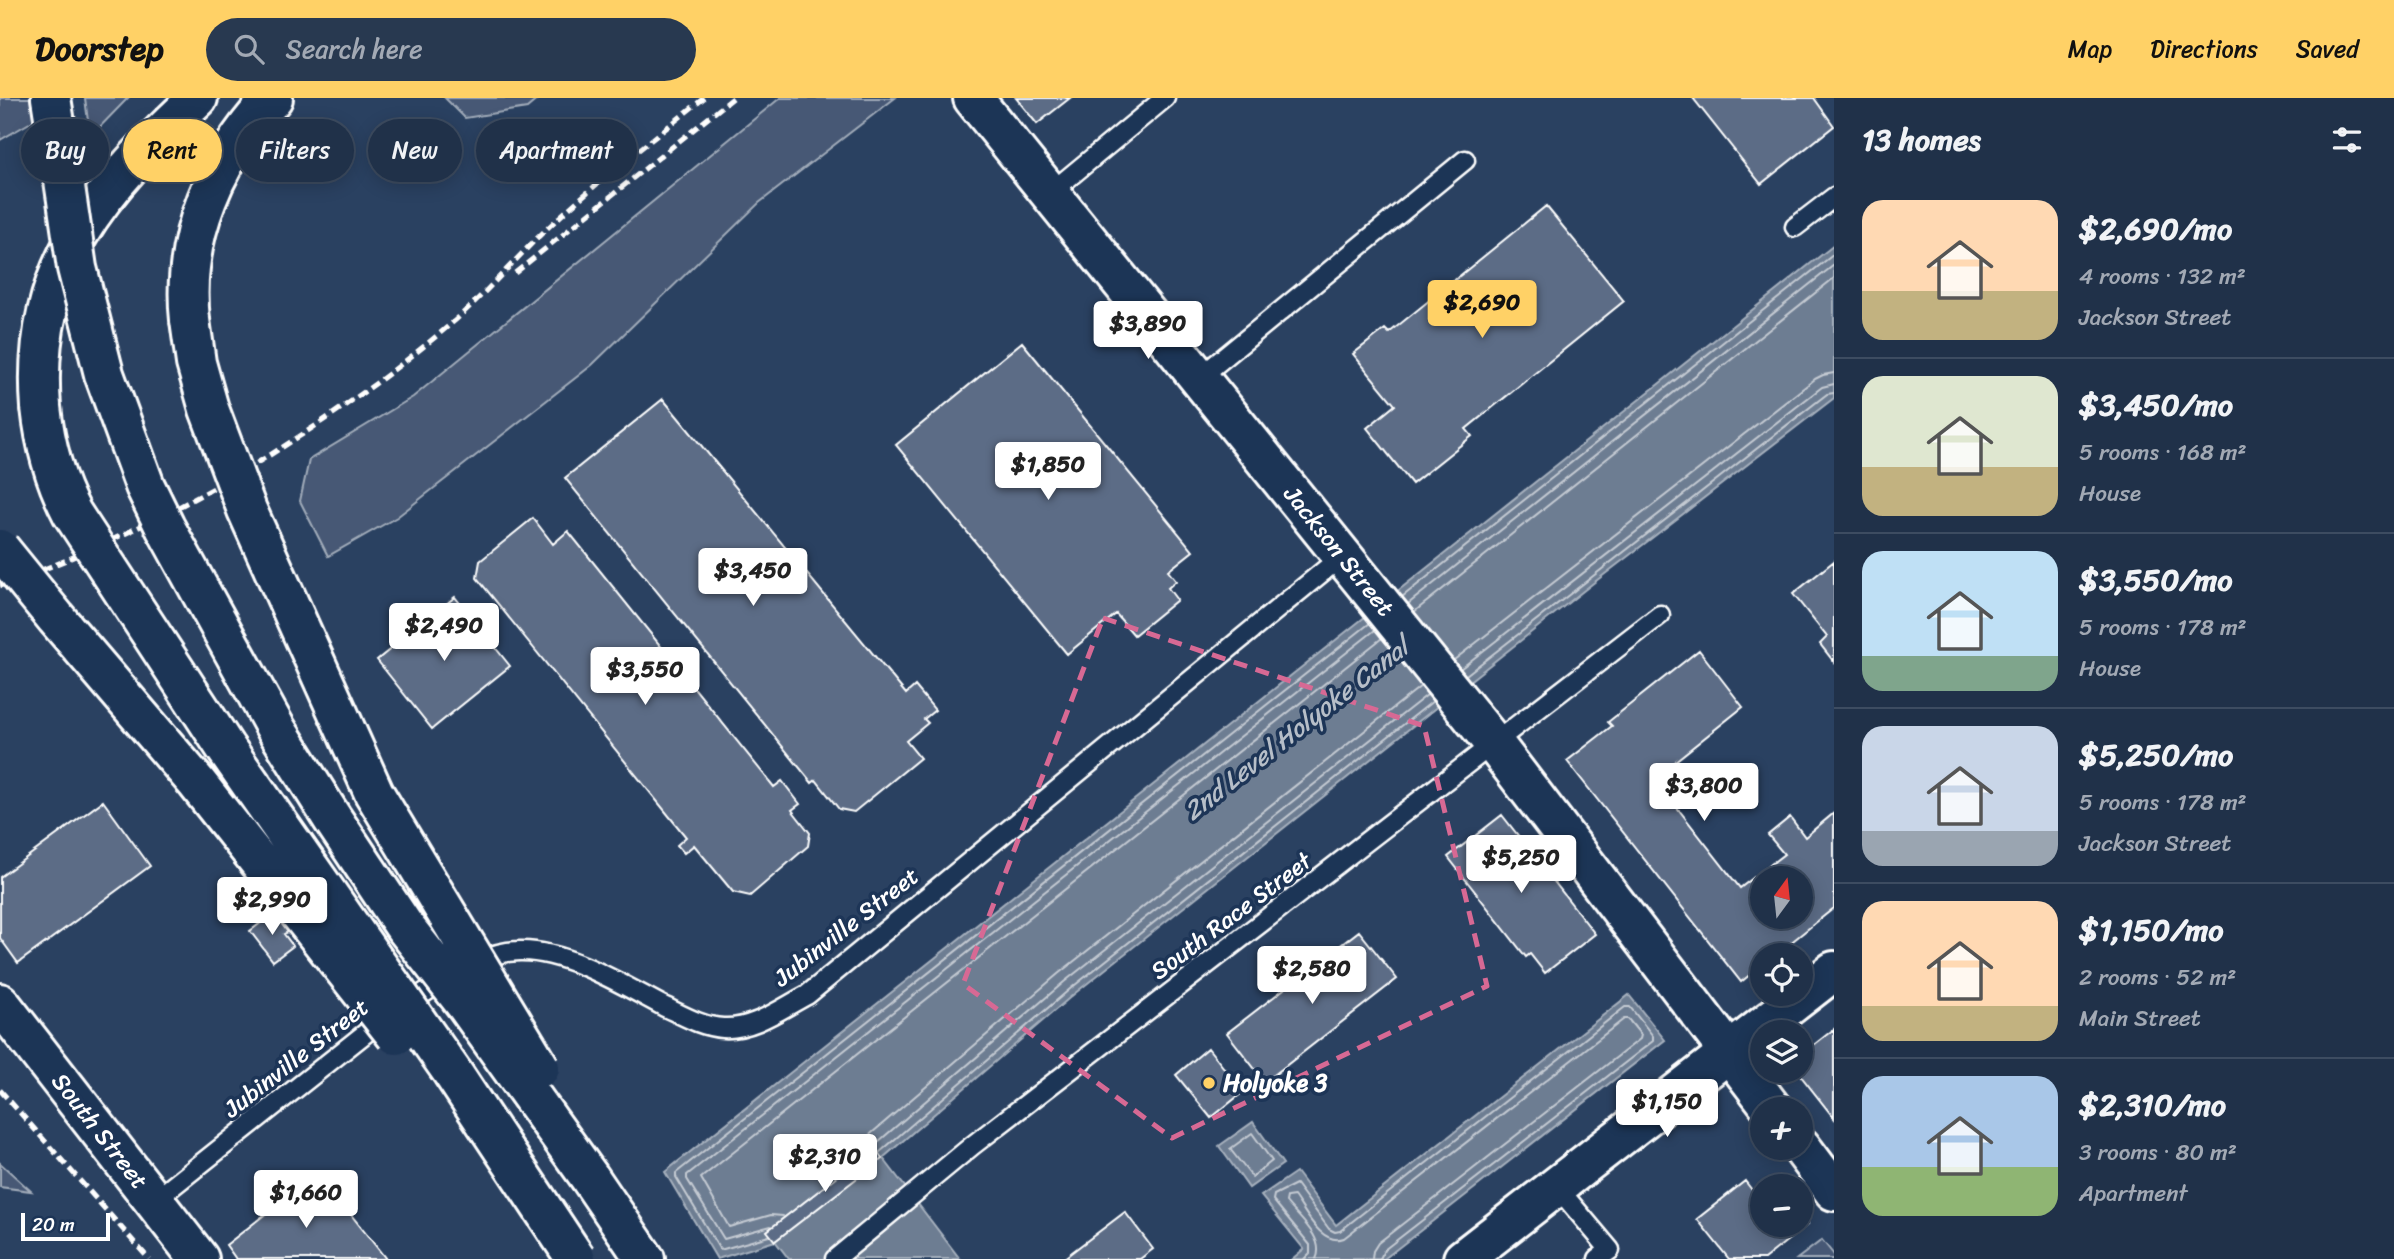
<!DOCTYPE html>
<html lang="en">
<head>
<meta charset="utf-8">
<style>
  body { margin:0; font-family:Sriracha,sans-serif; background:#283950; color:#f1f3f6; height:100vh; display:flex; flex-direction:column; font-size:26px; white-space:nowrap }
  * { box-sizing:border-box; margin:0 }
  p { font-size:23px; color:#a2a9b4 }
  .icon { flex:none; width:38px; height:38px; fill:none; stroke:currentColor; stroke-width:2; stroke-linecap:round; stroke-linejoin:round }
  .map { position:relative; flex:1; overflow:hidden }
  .sheet { display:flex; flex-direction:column; background:#203149; width:560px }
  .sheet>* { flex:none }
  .top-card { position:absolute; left:21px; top:21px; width:665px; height:63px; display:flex; gap:14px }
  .needle { width:46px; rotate:15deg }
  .tools { position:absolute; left:1750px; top:768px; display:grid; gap:14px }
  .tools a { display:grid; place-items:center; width:63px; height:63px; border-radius:50%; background:#203149; box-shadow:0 4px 18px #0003,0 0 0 2px #3d4c61; font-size:35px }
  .scale { position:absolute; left:21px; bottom:18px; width:89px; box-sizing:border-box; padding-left:7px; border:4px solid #fff; border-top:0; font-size:19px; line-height:24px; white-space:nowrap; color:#fff; -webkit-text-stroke:5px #1d3557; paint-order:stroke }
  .price { position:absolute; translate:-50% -60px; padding:0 16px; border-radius:7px; background:#fff; color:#222; font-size:23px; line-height:46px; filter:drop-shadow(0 2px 4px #0008) }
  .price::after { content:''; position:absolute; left:50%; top:42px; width:21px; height:16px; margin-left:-10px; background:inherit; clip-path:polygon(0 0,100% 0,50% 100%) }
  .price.current { background:#ffd166; color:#111 }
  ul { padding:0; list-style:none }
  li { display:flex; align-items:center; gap:21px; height:175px; padding:0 28px }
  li+li { border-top:2px solid #3d4c61 }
  li span { display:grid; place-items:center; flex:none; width:196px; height:140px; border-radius:21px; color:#555 }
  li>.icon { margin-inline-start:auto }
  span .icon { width:84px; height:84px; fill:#fffc; stroke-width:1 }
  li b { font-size:30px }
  h2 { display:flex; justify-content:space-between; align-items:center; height:84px; padding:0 28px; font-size:30px }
  .chip { padding:0 24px; border-radius:32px; background:#203149; box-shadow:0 4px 18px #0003,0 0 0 2px #3d4c61; font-size:24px; line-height:63px }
  .chip.current { background:#ffd166; color:#111 }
  header { display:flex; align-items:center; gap:42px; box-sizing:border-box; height:98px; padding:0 35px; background:#ffd166; color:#111 }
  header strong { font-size:33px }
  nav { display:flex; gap:38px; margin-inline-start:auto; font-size:24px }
  .search { width:490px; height:63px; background:#283950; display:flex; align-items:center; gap:18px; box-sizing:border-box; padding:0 24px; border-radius:38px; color:#a2a9b4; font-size:26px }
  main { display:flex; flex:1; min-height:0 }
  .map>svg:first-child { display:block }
  .green { fill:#465975; stroke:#a2acba; stroke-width:2 }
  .water { fill:#6d7d92; stroke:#a7b1be; stroke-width:2 }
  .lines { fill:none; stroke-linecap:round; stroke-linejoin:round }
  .shore { stroke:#c5cbd3; stroke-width:2 }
  .building { fill:#5b6c86; stroke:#fff; stroke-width:2; fill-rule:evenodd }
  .service-casing { stroke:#fff; stroke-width:23 }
  .tertiary-casing { stroke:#fff; stroke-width:44 }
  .secondary-casing { stroke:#fff; stroke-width:44 }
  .motorway-casing { stroke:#fff; stroke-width:44 }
  .service { stroke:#1d3557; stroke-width:18 }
  .tertiary { stroke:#1d3557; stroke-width:38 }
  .secondary { stroke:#1d3557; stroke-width:38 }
  .motorway { stroke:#1d3557; stroke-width:38 }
  .rail { stroke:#fff; stroke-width:5; stroke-dasharray:10 5; stroke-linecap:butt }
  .motorway-bridge-casing { stroke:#fff; stroke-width:44; stroke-linecap:butt }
  .motorway-bridge { stroke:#1d3557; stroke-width:38 }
  .marked { fill:none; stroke:#d76994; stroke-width:5; stroke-dasharray:14 9; stroke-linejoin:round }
  .poi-dot { fill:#ffd166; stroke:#1d3557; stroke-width:2.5 }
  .labels { text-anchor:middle; stroke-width:7; stroke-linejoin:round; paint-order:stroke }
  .street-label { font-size:24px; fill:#fff; stroke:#1d3557 }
  .poi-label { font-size:24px; font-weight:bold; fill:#fff; stroke:#1d3557; text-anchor:start }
  .water-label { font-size:26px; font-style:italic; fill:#b6bec8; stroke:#1d3557 }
</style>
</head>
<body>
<header>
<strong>Doorstep</strong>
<div class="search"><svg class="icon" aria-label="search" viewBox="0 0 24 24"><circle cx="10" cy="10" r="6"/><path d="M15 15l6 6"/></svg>Search here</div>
<nav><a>Map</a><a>Directions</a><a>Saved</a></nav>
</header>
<main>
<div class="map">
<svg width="1834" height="1161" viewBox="0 0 1834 1161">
  <rect width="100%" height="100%" fill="#2a4161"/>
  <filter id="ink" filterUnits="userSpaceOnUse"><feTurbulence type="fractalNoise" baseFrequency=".0143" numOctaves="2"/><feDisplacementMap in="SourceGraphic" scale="14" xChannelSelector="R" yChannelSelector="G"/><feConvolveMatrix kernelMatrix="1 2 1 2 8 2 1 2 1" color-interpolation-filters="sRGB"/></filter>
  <g filter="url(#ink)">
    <path class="green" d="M0,0H35L38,20L0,42Z
      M85,0H128L90,39Z
      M445,0H539L527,10L465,20Z
      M780,0H895L759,105L592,267L397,419L328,458L300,403L309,362L413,299Z
      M0,1065L31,1093L0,1089Z
      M1822,1142L1834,1157V1161H1797Z"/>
    <path class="water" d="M1834,147V300L1592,486L1074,896L883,1060L960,1161H789L775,1143L717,1161L665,1074Z
      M1629,897L1665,942L1384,1161H1292L1304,1151L1261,1098L1296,1074L1336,1127Z
      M1253,1024L1283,1066L1249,1090L1219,1048Z"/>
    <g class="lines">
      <path class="shore" d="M1402,499L1834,156
        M1408,506L1834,167
        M1414,514L1834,180
        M1454,562L1815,281L1823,277L1834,275
        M1460,571L1822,289L1834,286
        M1466,577L1827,296L1834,295
        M1252,1035L1272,1063L1252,1079L1230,1051Z
        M871,1050L1064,884L1427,597
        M880,1054L1070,891L1433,603
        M857,1061L859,1049L866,1040L1058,876L1421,588
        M783,1118L771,1117L729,1129L701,1080L1382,540
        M771,1128L724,1141L687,1081V1077L1375,532
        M769,1138L720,1152L676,1079V1075L1370,525
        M1304,1161L1310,1155V1147L1273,1102L1274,1097L1296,1086L1329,1131L1335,1134L1340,1133L1625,909H1630L1653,938V943L1384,1152L1380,1161
        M1316,1161C1326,1141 1298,1119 1286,1104L1287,1099L1294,1098C1306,1114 1321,1148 1344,1140L1624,921H1628L1641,937L1640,941L1378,1145L1373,1153L1372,1161"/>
    </g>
    <path class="building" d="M1016,0H1070L1037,26Z
      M1693,0H1814L1834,28L1761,86Z
      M1546,108L1624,203L1466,331L1472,338L1412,386L1367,330L1395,307L1353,256L1385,231L1389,235Z
      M1022,244L1193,453L1168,473L1176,483L1168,490L1177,502L1134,537L1116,516L1067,556L896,347Z
      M663,301L906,596L915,588L935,612L924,621L928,625L906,643L920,660L854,714L839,711L816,682L812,685L565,380Z
      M533,420L553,446L568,433L774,689L782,683L800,706L792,712L810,735L808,748L750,798L733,794L694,747L684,755L677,747L686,739L477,480L480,463Z
      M1834,463V564L1820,546L1827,539L1793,496Z
      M455,499L510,568L432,631L377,562Z
      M1699,552L1743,609L1654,680L1740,790L1784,756L1768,737L1790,719L1805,739L1834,715V810L1774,858H1762V867L1741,884L1567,663L1612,628L1608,624ZM1762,780H1801V819H1762Z
      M103,703L150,768L18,865L0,840V779Z
      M1502,717L1595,836L1545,875L1530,856L1526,859L1448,759Z
      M274,815L288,834L284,836L293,848L273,863L250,833Z
      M1359,833L1397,881L1265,984L1227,935Z
      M1834,931V1020L1797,973H1801V957Z
      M1208,950L1243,994L1211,1020L1176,977Z
      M875,1049L882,1061L775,1143L767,1133Z
      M318,1075L386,1161H236L226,1147Z
      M1745,1083L1762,1105V1127H1801V1116L1808,1126L1764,1161H1729L1697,1121Z
      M1125,1114L1153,1151L1140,1161H1063Z"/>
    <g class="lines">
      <defs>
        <path id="service" d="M1050,95L1165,0
          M1795,129L1834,99
          M1199,280L1465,62
          M474,865C488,858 503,853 520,853C566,852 623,887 663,908C682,917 702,929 723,930C753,932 782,910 807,897L1342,458
          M1557,1089L1610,1152L1598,1161
          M154,1103L367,934L449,878
          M835,1161L973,1047L1660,517"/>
        <path id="tertiary" d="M973,0L1495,647L1773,1012
          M1801,1049L1834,1093"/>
        <path id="secondary" d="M0,905L199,1161
          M1463,1161L1834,873"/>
        <path id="motorway" d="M51,0L64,82
          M190,222C181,139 216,59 273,0
          M41,309C30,167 101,91 198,0
          M590,1080L645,1161"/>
      </defs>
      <use href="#service" class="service-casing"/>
      <use href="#tertiary" class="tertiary-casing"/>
      <use href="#secondary" class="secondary-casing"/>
      <use href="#motorway" class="motorway-casing"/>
      <use href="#service" class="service"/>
      <use href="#tertiary" class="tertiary"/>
      <use href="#secondary" class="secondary"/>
      <use href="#motorway" class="motorway"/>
      <path class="rail" d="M515,175L733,0
        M0,488C159,430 308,344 439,236C480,203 514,161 553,125C600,81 653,41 704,0
        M0,992L149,1161"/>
      <defs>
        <path id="motorway-bridge" d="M64,82L77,170L104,276L145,388L165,429L275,629L332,720L404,828L466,907L590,1080
          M190,222L196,265L209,311L247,412L374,695L540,970
          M41,309C45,347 54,381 72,415L225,649L452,974L576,1161
          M0,451L56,520L197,685L396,937"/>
      </defs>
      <use href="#motorway-bridge" class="motorway-bridge-casing"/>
      <use href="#motorway-bridge" class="motorway-bridge"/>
    </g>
  </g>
  <path class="marked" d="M1103,520L1424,628L1487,888L1172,1040L963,886Z"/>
  <circle class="poi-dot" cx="1209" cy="985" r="7"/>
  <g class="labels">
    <g class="street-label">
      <text transform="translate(1339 453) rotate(51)" y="8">Jackson Street</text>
      <text transform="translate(1231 818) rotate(-37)" y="8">South Race Street</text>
      <text transform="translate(846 829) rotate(-38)" y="8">Jubinville Street</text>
      <text transform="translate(296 960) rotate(-38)" y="8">Jubinville Street</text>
      <text transform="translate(100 1033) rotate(52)" y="8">South Street</text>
    </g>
    <g class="poi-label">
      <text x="1223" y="993">Holyoke 3</text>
    </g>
    <g class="water-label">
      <text transform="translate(1296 631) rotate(-38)" y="9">2nd Level Holyoke Canal</text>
    </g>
  </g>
</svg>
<div class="tools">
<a><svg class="needle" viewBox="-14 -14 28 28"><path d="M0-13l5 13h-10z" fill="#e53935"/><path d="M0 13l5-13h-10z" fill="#a2a9b4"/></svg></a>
<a><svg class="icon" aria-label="locate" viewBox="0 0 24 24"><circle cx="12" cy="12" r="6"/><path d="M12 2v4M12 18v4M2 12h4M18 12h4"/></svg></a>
<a><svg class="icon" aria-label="layers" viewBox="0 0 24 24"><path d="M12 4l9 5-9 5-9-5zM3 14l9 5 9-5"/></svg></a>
<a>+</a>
<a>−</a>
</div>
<div class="scale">20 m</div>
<b class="price current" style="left:1482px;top:242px">$2,690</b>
<b class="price" style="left:1148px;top:263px">$3,890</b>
<b class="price" style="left:1048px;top:404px">$1,850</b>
<b class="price" style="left:753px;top:510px">$3,450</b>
<b class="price" style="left:444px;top:565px">$2,490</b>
<b class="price" style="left:645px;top:609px">$3,550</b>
<b class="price" style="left:1704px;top:725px">$3,800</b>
<b class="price" style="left:1521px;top:797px">$5,250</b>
<b class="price" style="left:272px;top:839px">$2,990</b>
<b class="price" style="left:1312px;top:908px">$2,580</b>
<b class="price" style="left:1667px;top:1041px">$1,150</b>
<b class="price" style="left:825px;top:1096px">$2,310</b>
<b class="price" style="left:306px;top:1132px">$1,660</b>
<div class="top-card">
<a class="chip">Buy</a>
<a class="chip current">Rent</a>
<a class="chip">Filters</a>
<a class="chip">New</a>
<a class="chip">Apartment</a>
</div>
</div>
<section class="sheet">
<h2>13 homes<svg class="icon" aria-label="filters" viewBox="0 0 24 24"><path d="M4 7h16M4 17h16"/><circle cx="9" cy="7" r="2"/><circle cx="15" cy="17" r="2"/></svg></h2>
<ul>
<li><span style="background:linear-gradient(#ffd9b3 65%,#c2b280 0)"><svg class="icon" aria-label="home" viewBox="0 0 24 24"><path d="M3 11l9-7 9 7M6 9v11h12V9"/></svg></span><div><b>$2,690/mo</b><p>4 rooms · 132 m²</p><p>Jackson Street</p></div></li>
<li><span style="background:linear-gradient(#dfe7d0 65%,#c2b280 0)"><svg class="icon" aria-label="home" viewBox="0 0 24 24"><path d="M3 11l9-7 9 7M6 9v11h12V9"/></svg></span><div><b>$3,450/mo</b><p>5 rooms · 168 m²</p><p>House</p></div></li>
<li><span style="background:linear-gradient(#bfe0f5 75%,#7fa58c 0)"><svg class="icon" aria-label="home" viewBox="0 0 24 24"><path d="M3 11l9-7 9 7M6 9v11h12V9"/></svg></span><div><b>$3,550/mo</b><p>5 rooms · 178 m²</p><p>House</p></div></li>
<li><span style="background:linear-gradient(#c9d6e8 75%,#9aa5b1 0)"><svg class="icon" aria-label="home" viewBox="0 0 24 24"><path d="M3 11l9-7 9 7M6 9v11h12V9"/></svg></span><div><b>$5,250/mo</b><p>5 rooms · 178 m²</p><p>Jackson Street</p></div></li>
<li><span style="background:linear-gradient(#ffd9b3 75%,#c2b280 0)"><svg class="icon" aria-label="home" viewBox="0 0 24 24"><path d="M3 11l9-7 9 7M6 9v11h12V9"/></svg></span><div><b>$1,150/mo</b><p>2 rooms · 52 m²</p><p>Main Street</p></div></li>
<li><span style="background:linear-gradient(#a9c7e8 65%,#8fb573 0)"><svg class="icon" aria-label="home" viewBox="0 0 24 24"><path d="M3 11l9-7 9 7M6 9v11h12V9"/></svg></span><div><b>$2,310/mo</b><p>3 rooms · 80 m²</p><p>Apartment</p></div></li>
</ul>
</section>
</main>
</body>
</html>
